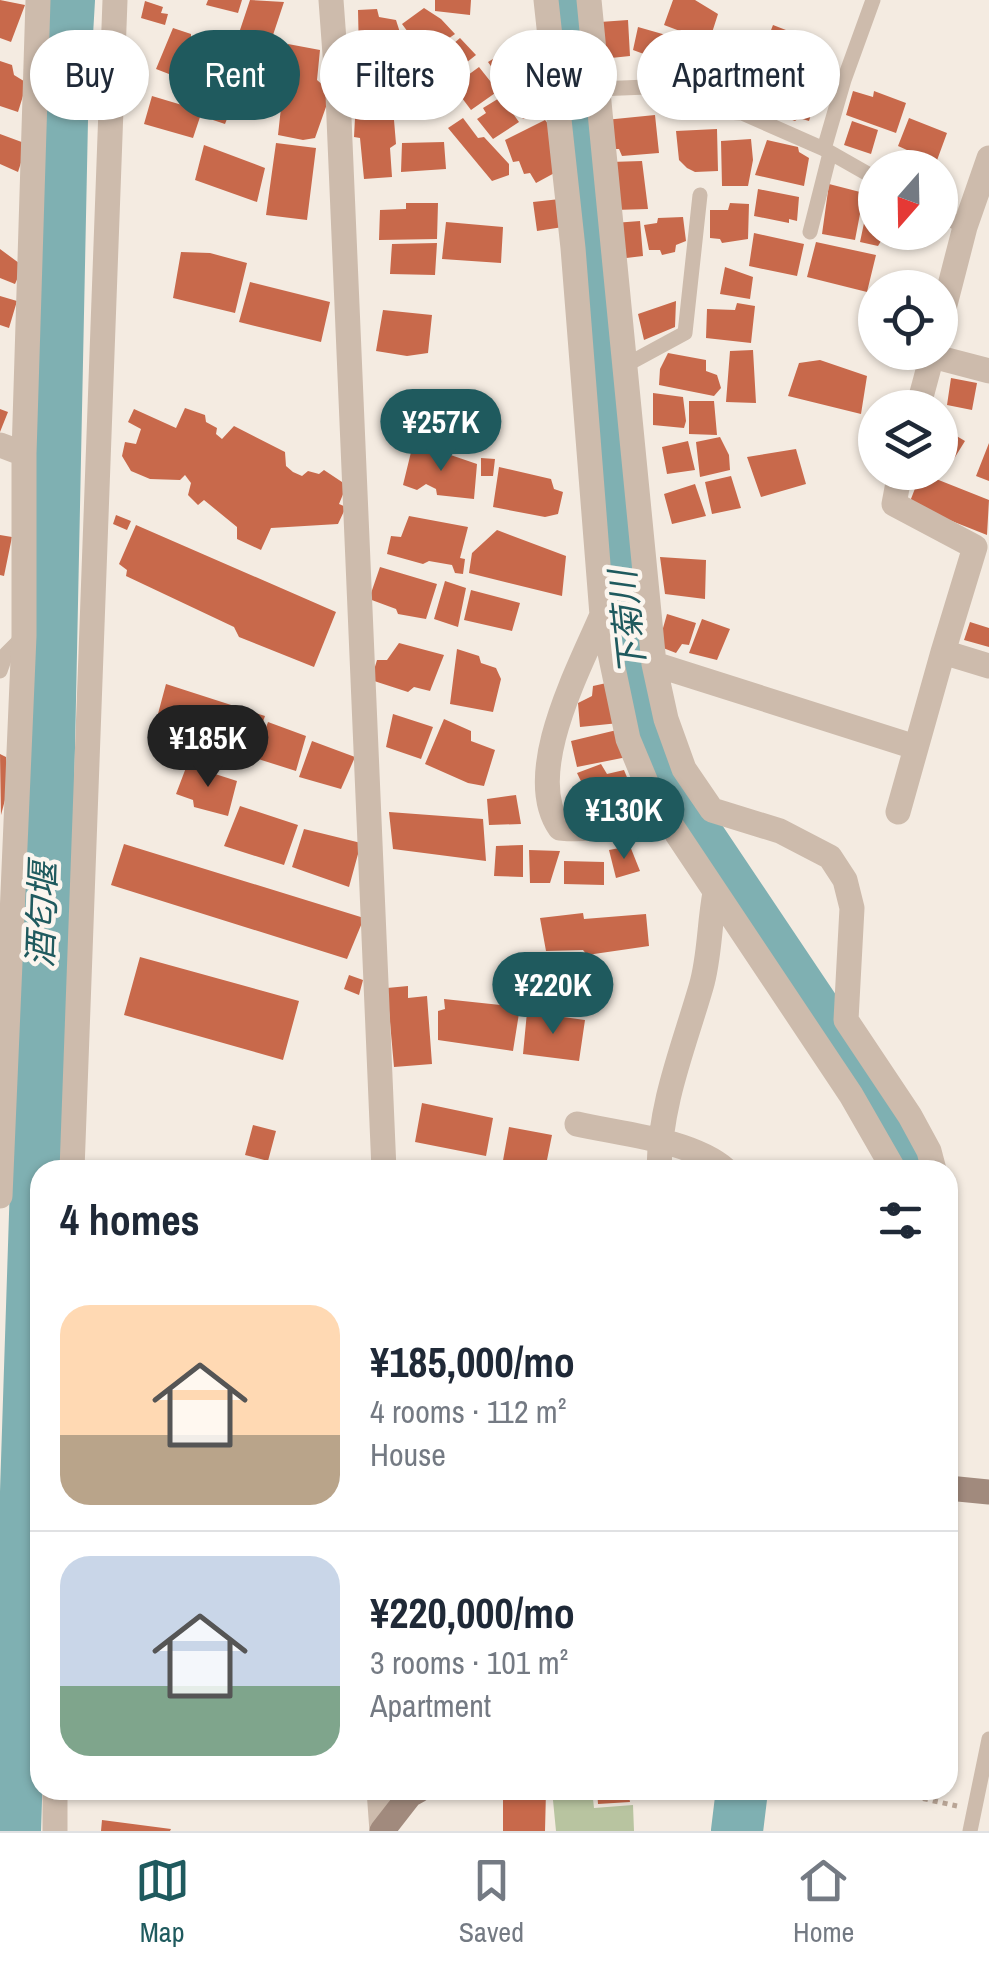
<!DOCTYPE html>
<html lang="en">
<head>
<meta charset="utf-8">
<style>
  body { margin:0; font-family:"Archivo Narrow","Noto Sans JP",sans-serif; background:#f2f2f3; color:#1f2937; height:100vh; display:flex; flex-direction:column; font-size:38px; white-space:nowrap }
  * { box-sizing:border-box; margin:0 }
  p { font-size:32px; color:#747a83 }
  .icon { flex:none; width:55px; height:55px; fill:none; stroke:currentColor; stroke-width:2; stroke-linecap:round; stroke-linejoin:round }
  .map { position:relative; flex:1; overflow:hidden }
  .panel { position:absolute; left:30px; top:1160px; width:928px; height:640px; display:flex; flex-direction:column; background:#fff; border-radius:30px; box-shadow:0 2px 8px #0004 }
  .panel>* { flex:none }
  .banner { position:absolute; left:30px; top:30px; width:930px; height:90px; display:flex; gap:20px }
  .needle { width:65px; rotate:200deg }
  .fabs { position:absolute; left:858px; top:150px; display:grid; gap:20px }
  .fabs a { display:grid; place-items:center; width:100px; height:100px; border-radius:50%; background:#fff; box-shadow:0 2px 8px #0004; font-size:50px }
  .price { position:absolute; translate:-50% -85px; padding:0 22px; border-radius:35px; background:#1f5a5e; color:#fff; font-size:32px; line-height:65px; filter:drop-shadow(0 2px 5px #0008) }
  .price::after { content:''; position:absolute; left:50%; top:60px; width:30px; height:22px; margin-left:-15px; background:inherit; clip-path:polygon(0 0,100% 0,50% 100%) }
  .price.selected { background:#222; color:#fff }
  ul { padding:0; list-style:none }
  li { display:flex; align-items:center; gap:30px; height:250px; padding:0 30px }
  li+li { border-top:2px solid #e0e1e3 }
  li span { display:grid; place-items:center; flex:none; width:280px; height:200px; border-radius:30px; color:#555 }
  li>.icon { margin-inline-start:auto }
  span .icon { width:120px; height:120px; fill:#fffc; stroke-width:1 }
  li b { font-size:42px }
  h2 { display:flex; justify-content:space-between; align-items:center; height:120px; padding:0 30px; font-size:42px }
  .chip { padding:0 35px; border-radius:45px; background:#fff; box-shadow:0 2px 8px #0004; font-size:35px; line-height:90px }
  .chip.selected { background:#1f5a5e; color:#fff }
  .dock { display:flex; justify-content:space-around; align-items:center; height:140px; border-top:2px solid #e0e1e3; background:#fff; font-size:28px; color:#747a83 }
  .dock a { display:grid; justify-items:center; gap:5px }
  .dock .selected { color:#1f5a5e }
  .map>svg:first-child { display:block }
  .green { fill:#b8c4a0 }
  .lines { fill:none; stroke-linecap:round; stroke-linejoin:round }
  .river { stroke:#7fb0b2; stroke-width:52 }
  .building { fill:#c8694b }
  .path { stroke:#b9a596; stroke-width:5; stroke-dasharray:5 5; stroke-linecap:butt }
  .service { stroke:#cdbbac; stroke-width:15 }
  .minor { stroke:#cdbbac; stroke-width:25 }
  .secondary { stroke:#a18a7d; stroke-width:25 }
  .labels { text-anchor:middle; stroke-width:9; stroke-linejoin:round; paint-order:stroke }
  .water-label { font-size:35px; font-style:italic; fill:#1f5a5e; stroke:#fbf5ee }
</style>
</head>
<body>
<div class="map">
<svg width="989" height="1831" viewBox="0 0 989 1831">
  <rect width="100%" height="100%" fill="#f4ebe1"/>
  <path class="green" d="M552,1790H592L594,1808L633,1805L634,1831H556Z"/>
  <g class="lines">
    <path class="river" d="M568,0L632,678L644,729L676,803L906,1146L914,1170
      M15,1831L47,845L62,120L69,0
      M737,1831L742,1790"/>
  </g>
  <path class="building" d="M0,0L25,5L11,42L0,38Z
    M208,0H242L238,13L206,5Z
    M250,0L284,2L270,44L238,36Z
    M435,0H471L470,15L435,11Z
    M673,0H695L718,14L709,42L664,25Z
    M145,1L163,7L161,13L168,14L165,25L141,18Z
    M424,8L441,19L455,34L425,55L402,24Z
    M377,9L379,17L396,20L403,42H409L414,53L359,55L358,10Z
    M628,20L630,56L611,58L609,52L603,51L600,22Z
    M773,25L830,47L820,74L801,69L797,77L759,61Z
    M638,27L673,37L660,60L633,50Z
    M173,28L191,34V38L224,53L213,91L156,69Z
    M460,38L476,55L447,78L433,61Z
    M524,40L538,62L504,85L488,62Z
    M288,44L320,50L317,80L324,86L327,104L315,138L303,140L278,135Z
    M746,44L755,48L749,61L741,58Z
    M676,45L701,54L694,78L686,79L676,92L656,84Z
    M231,55L276,60L274,106L269,113L255,111L254,105L223,98Z
    M408,59L414,64L415,87L361,91L362,62Z
    M708,59L737,71L724,102L693,92Z
    M0,61L12,65L14,75L27,83L18,112L0,106Z
    M479,67L498,91L471,110L453,86Z
    M749,67L777,79L766,109L730,97L740,70Z
    M541,71L551,111L523,119L508,93Z
    M782,81L817,96L809,121L799,118L795,121L771,112Z
    M853,91L873,97L874,91L906,103L896,133L846,115Z
    M152,96L202,111L193,138L144,124Z
    M501,97L519,122L493,139L477,119L486,113L483,108Z
    M221,102L232,106L225,124L213,120Z
    M655,115L659,153L622,156L619,149H608L605,120Z
    M355,118L394,120L396,144L390,148L392,177L364,179L360,138L354,137Z
    M463,118L478,138L484,137L509,164V175L492,181L448,128Z
    M909,118L947,133L936,163L898,146Z
    M545,120L555,132L560,170L536,183L530,173L524,174L519,161L513,162L505,140Z
    M852,121L878,130L871,154L844,145Z
    M717,129L718,171L695,172L687,168L679,160L676,131Z
    M0,134L27,144L18,172L0,164Z
    M751,139L753,160L748,186H722L721,141Z
    M767,140L798,147L799,152L809,158L804,186L755,175Z
    M444,142L446,169L401,172L402,143Z
    M276,143L316,148L307,220L266,215Z
    M204,145L265,168L257,202L195,180Z
    M642,161L648,209L614,210L610,162Z
    M829,184L864,193L855,240L822,234Z
    M758,189L799,197L797,221L789,219V223L754,216Z
    M560,199L563,227L537,231L533,202Z
    M406,203H438L437,239L379,240L380,210L406,209Z
    M730,203L749,204L748,239L722,243L720,239L710,238V210H728Z
    M867,209L875,211V232H894L893,243L881,241L878,246L860,242Z
    M683,217L686,241L676,245L675,252L662,255L660,250H649L644,225L657,223L658,218Z
    M640,221L643,256L618,259L614,223Z
    M446,222L503,227L501,263L442,259Z
    M754,233L804,244L797,276L749,266Z
    M816,242L876,255L867,292L807,277Z
    M437,243L435,275L390,274L392,244Z
    M0,249L23,266L15,284L0,278Z
    M181,252L210,253L247,263L235,313L173,298Z
    M725,267L753,277L750,299L720,294Z
    M250,282L330,302L321,342L239,322Z
    M0,296L17,301L9,328L0,325Z
    M676,301L675,327L644,340L638,314Z
    M737,303L755,306L751,343L706,338L707,309L735,310Z
    M383,310L432,315L428,353L407,356L376,351Z
    M753,350L756,403L726,402L730,351Z
    M668,353L706,360V371L717,375L721,388L714,396L659,385L660,369Z
    M820,360L867,376L861,414L788,396L799,363Z
    M951,378L977,383L972,410L947,405Z
    M653,393L683,397L686,421L684,428L653,425Z
    M689,401H714L717,435L689,434Z
    M185,408L205,415L206,422L217,428L216,434L222,439L234,426L285,452L286,466L293,472L302,476L308,471L319,474L324,470L342,482L346,487L339,504L346,507L338,524L271,528L261,550L237,539V527L204,500L198,505L188,495L191,483L185,475L180,480L150,479L131,471L122,456L125,442L136,444L141,429L128,422L134,409L176,428Z
    M0,409L8,412L0,432Z
    M948,431L965,441L952,462L940,454V444Z
    M720,437L729,455L730,470L700,477L696,442Z
    M688,441L695,470L667,474L662,447Z
    M989,443V481L976,476Z
    M412,448L424,451L433,449L477,464L474,499L437,495L436,489L426,484L417,490L403,485Z
    M796,449L806,484L761,497L747,457Z
    M481,458L495,459L493,476H481Z
    M499,467L551,479L554,489L563,492L558,514L545,517L493,507Z
    M921,473L989,500L987,535L909,504Z
    M731,476L741,508L712,514L705,482Z
    M695,484L706,516L672,524L664,494Z
    M116,515L131,521L127,530L113,524Z
    M409,516L468,527L460,558L465,559L463,574L455,573L452,565L429,561L423,564L387,554L391,536L401,537Z
    M136,525L336,612L314,667L239,637L234,627L126,576L127,570L119,564Z
    M497,530L566,556L562,596L469,573L472,553Z
    M0,535L12,537L4,576L0,575Z
    M660,557L706,560L705,599L665,594Z
    M380,567L437,584L426,619L398,614L396,609L369,599Z
    M445,581L466,588L458,627L434,619Z
    M471,590L520,603L512,631L464,620Z
    M667,614L696,623L689,645L682,644L676,653L658,646Z
    M702,619L730,629L717,660L689,653Z
    M970,622L989,628V647L964,640Z
    M399,643L444,655L430,691L414,687L408,692L371,680L377,660H387Z
    M457,649L479,656L481,663L496,668L501,679L493,712L450,704Z
    M611,682L619,723L580,727L578,703L592,696L593,686Z
    M166,684L265,716L254,747L242,750L155,725Z
    M393,714L433,727L421,759L386,747Z
    M444,719L471,731V741L495,750L484,786L468,783L425,764Z
    M268,722L306,736L296,771L255,758Z
    M621,729L627,757L577,767L571,741Z
    M151,732L160,735L158,744L148,741Z
    M312,741L355,757L341,789L299,777Z
    M0,754L6,757L9,785L1,815Z
    M601,764L607,774L624,770L638,804L621,809L617,804L593,806L577,773Z
    M187,765L237,781L228,816L194,807L193,800L176,794Z
    M516,795L521,824L489,825L487,799Z
    M240,806L298,825L284,865L224,846Z
    M389,812L483,819L486,861L393,849Z
    M304,829L361,843L349,887L292,867Z
    M124,844L364,918L347,959L111,885Z
    M523,845V877L494,876L496,846Z
    M630,846L640,871L616,878L609,850Z
    M529,850L560,851L550,883H530Z
    M564,861L604,862V885L564,884Z
    M583,913L584,919L646,914L649,946L587,955L583,950L546,951L540,918Z
    M140,957L299,1001L283,1060L124,1015Z
    M349,975L363,980L359,995L344,989Z
    M408,986V998L427,996L432,1064L394,1067L387,988Z
    M444,999L520,1007L513,1051L438,1040V1011L445,1009Z
    M527,1012L585,1020L579,1061L523,1054Z
    M422,1103L493,1118L486,1156L415,1142Z
    M253,1125L276,1131L268,1161L245,1155Z
    M509,1127L552,1135L545,1170L502,1166Z
    M241,1163L267,1168V1170H239Z
    M597,1790H628L630,1802L598,1804Z
    M546,1791L545,1831H503V1798Z
    M102,1820L171,1829L170,1831H101Z"/>
  <g class="lines">
    <path class="path" d="M884,1790L957,1806"/>
    <path class="service" d="M597,89L647,87L674,109L742,113L824,149L875,178
      M824,149L844,80L873,0
      M940,214L965,227
      M810,232L830,153
      M626,365L685,333L700,195
      M0,671L6,654L24,636
      M970,1831L989,1739"/>
    <path class="minor" d="M331,0L338,95L384,1170
      M546,0L573,248L602,615L628,739L658,811L671,825L851,1095L894,1170
      M589,0L654,664L666,719L684,769L712,810L780,831L830,857L845,880L852,908L846,1020L910,1116L929,1151L934,1170
      M940,324L965,227L989,158
      M932,356L989,371
      M918,408L933,352
      M0,445L24,454
      M900,472L894,504L975,547L943,652L989,666
      M602,615C579,669 522,774 560,828C595,832 625,822 658,811
      M654,664L915,747
      M898,812L943,652
      M577,1124C621,1134 692,1140 726,1170
      M72,1170L115,0
      M659,1170C660,1103 683,1049 701,987C710,957 709,924 715,893
      M0,1196L24,636V454L38,0
      M379,1790L382,1831
      M55,1831V1790"/>
    <path class="secondary" d="M948,1488L989,1492
      M382,1831L410,1795L419,1790"/>
  </g>
  <g class="labels">
    <g class="water-label">
      <text transform="translate(628 623) rotate(-96)" y="12">下菊川</text>
      <text transform="translate(42 915) rotate(-88)" y="12">酒匂堰</text>
    </g>
  </g>
</svg>
<div class="fabs">
<a><svg class="needle" viewBox="-14 -14 28 28"><path d="M0-13l5 13h-10z" fill="#e53935"/><path d="M0 13l5-13h-10z" fill="#747a83"/></svg></a>
<a><svg class="icon" aria-label="locate" viewBox="0 0 24 24"><circle cx="12" cy="12" r="6"/><path d="M12 2v4M12 18v4M2 12h4M18 12h4"/></svg></a>
<a><svg class="icon" aria-label="layers" viewBox="0 0 24 24"><path d="M12 4l9 5-9 5-9-5zM3 14l9 5 9-5"/></svg></a>
</div>
<b class="price" style="left:441px;top:474px">¥257K</b>
<b class="price selected" style="left:208px;top:790px">¥185K</b>
<b class="price" style="left:624px;top:862px">¥130K</b>
<b class="price" style="left:553px;top:1037px">¥220K</b>
<div class="banner">
<a class="chip">Buy</a>
<a class="chip selected">Rent</a>
<a class="chip">Filters</a>
<a class="chip">New</a>
<a class="chip">Apartment</a>
</div>
<section class="panel">
<h2>4 homes<svg class="icon" aria-label="filters" viewBox="0 0 24 24"><path d="M4 7h16M4 17h16"/><circle cx="9" cy="7" r="2"/><circle cx="15" cy="17" r="2"/></svg></h2>
<ul>
<li><span style="background:linear-gradient(#ffd9b3 65%,#b9a48a 0)"><svg class="icon" aria-label="home" viewBox="0 0 24 24"><path d="M3 11l9-7 9 7M6 9v11h12V9"/></svg></span><div><b>¥185,000/mo</b><p>4 rooms · 112 m²</p><p>House</p></div></li>
<li><span style="background:linear-gradient(#c9d6e8 65%,#7fa58c 0)"><svg class="icon" aria-label="home" viewBox="0 0 24 24"><path d="M3 11l9-7 9 7M6 9v11h12V9"/></svg></span><div><b>¥220,000/mo</b><p>3 rooms · 101 m²</p><p>Apartment</p></div></li>
</ul>
</section>
</div>
<nav class="dock">
<a class="selected"><svg class="icon" aria-label="map" viewBox="0 0 24 24"><path d="M3 6l6-2 6 2 6-2v14l-6 2-6-2-6 2zM9 4v14M15 6v14"/></svg>Map</a>
<a><svg class="icon" aria-label="saved" viewBox="0 0 24 24"><path d="M7 4h10v16l-5-4-5 4z"/></svg>Saved</a>
<a><svg class="icon" aria-label="home" viewBox="0 0 24 24"><path d="M3 11l9-7 9 7M6 9v11h12V9"/></svg>Home</a>
</nav>
</body>
</html>
